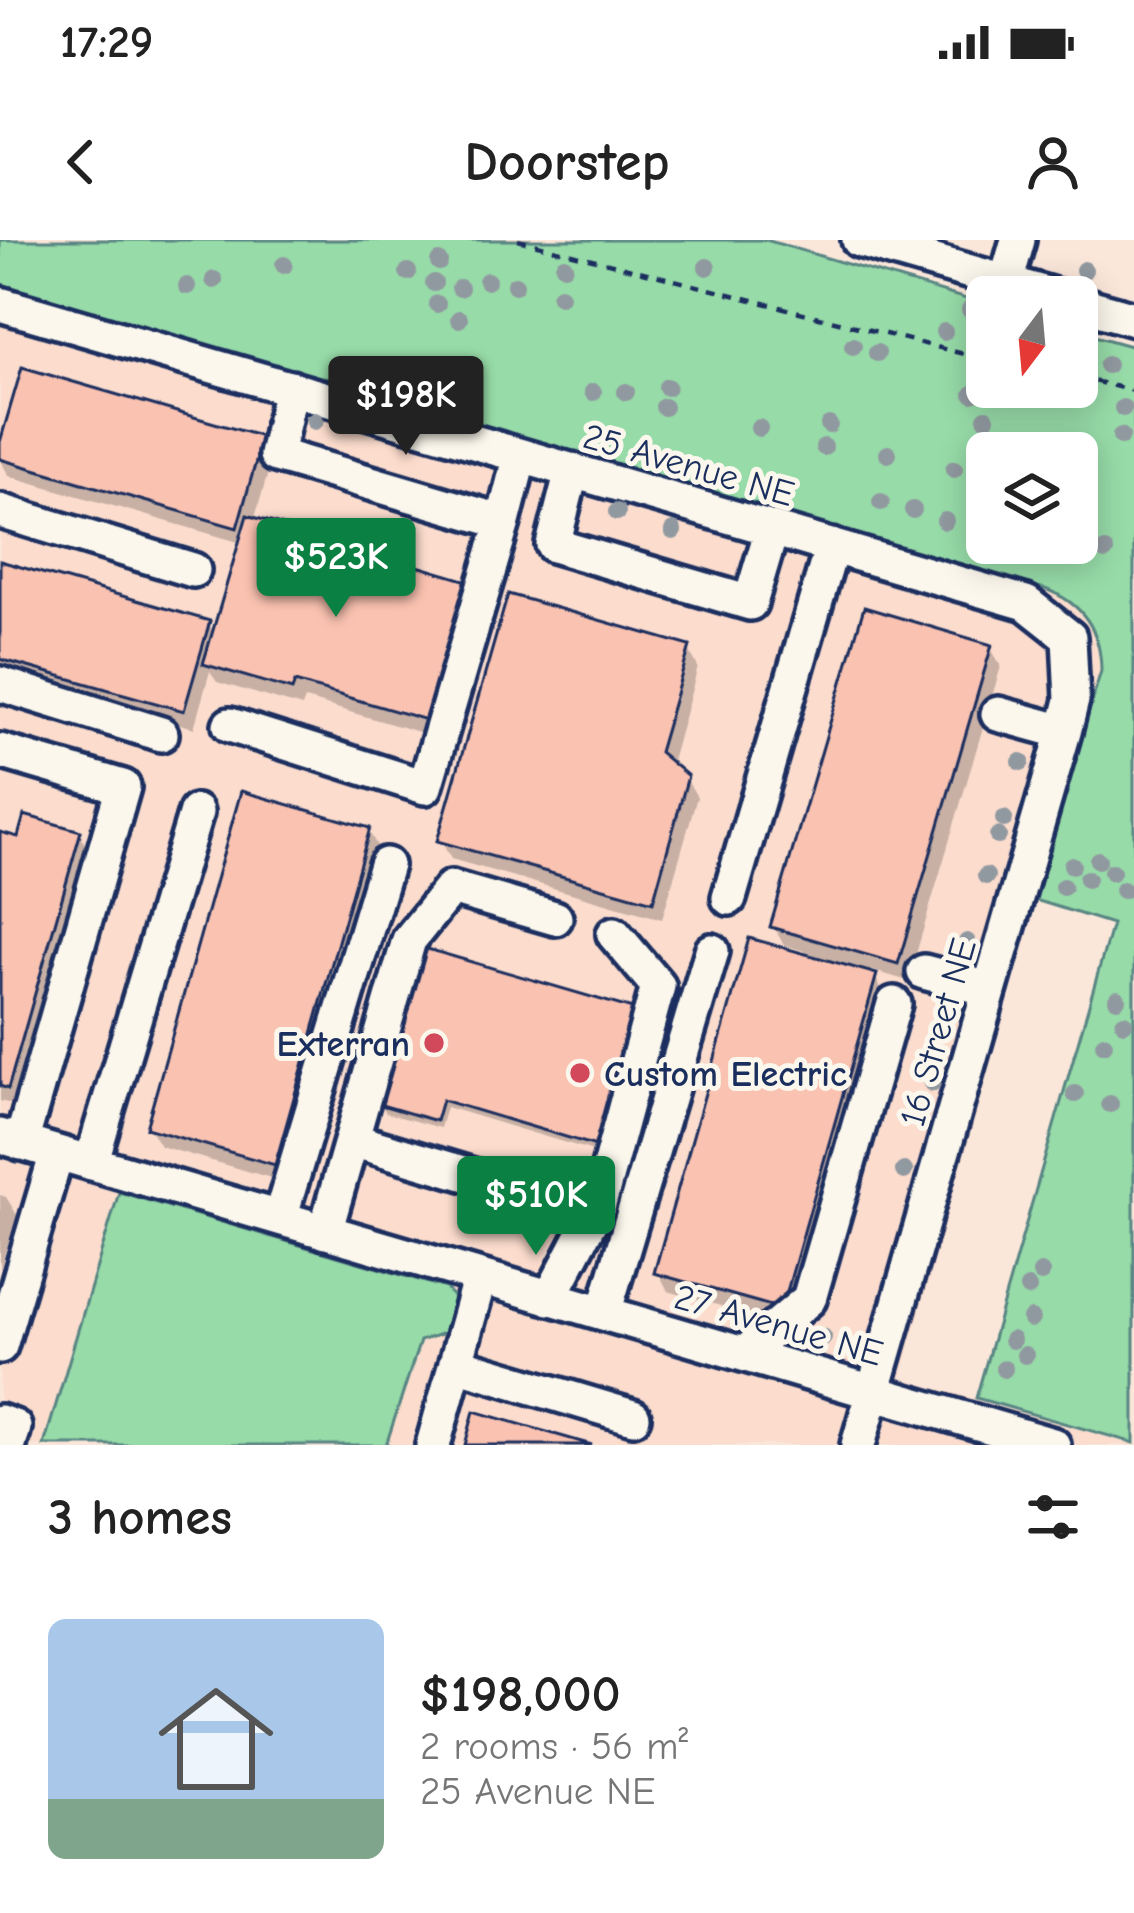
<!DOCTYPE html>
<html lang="en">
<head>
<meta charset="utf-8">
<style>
  body { margin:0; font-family:"Comic Neue",sans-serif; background:#f2f2f2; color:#222; height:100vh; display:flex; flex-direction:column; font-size:45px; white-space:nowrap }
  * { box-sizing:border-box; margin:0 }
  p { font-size:39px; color:#767676 }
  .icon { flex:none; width:66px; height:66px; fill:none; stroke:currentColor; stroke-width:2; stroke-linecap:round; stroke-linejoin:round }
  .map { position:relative; height:1205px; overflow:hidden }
  .drawer { display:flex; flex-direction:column; background:#fff; flex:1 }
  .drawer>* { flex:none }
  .needle { width:78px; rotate:196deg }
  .buttons { position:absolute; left:966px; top:36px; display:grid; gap:24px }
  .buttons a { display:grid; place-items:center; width:132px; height:132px; border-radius:18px; background:#fff; box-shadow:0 6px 30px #0003; font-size:60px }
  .price { position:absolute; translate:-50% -102px; padding:0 27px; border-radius:12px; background:#0b8043; color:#fff; font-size:39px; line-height:78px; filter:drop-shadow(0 3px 6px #0008) }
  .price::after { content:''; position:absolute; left:50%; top:72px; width:36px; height:27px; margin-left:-18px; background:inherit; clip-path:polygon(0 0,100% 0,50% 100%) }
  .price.on { background:#222; color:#fff }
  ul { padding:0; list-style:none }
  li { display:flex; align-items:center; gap:36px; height:300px; padding:0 48px }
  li+li { border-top:3px solid #e0e0e0 }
  li span { display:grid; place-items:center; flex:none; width:336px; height:240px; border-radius:18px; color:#555 }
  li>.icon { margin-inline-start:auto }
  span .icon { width:144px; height:144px; fill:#fffc; stroke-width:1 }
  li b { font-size:51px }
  h2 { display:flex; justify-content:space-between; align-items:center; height:144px; padding:0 48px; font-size:51px }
  .status { display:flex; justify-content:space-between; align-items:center; height:84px; padding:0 60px; background:#fff; direction:ltr }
  .status svg { height:33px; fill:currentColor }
  header { display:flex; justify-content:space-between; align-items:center; height:156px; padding:0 48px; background:#fff; font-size:54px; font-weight:700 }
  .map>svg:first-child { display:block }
  .built { fill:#fbdccd }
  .green { fill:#97dba8; stroke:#598583; stroke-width:3; fill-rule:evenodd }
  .shadow { fill:#0003 }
  .building { fill:#fac2b0; stroke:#1b2f5e; stroke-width:3 }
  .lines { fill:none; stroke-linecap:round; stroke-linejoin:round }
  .minor-casing { stroke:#1b2f5e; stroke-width:42 }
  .path { stroke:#1b2f5e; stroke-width:4.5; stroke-dasharray:9 9; stroke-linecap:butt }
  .minor { stroke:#fbf7ec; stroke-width:33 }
  .tree { fill:#9199a0 }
  .poi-dot { fill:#d1495b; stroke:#fbf7ec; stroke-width:4.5 }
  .labels { text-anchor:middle; stroke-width:10; stroke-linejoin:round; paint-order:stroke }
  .street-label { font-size:36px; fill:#1b2f5e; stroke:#fbf7ec }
  .poi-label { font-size:36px; font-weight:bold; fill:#1b2f5e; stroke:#fbf7ec; text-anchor:end }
</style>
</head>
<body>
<div class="status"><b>17:29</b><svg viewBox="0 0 49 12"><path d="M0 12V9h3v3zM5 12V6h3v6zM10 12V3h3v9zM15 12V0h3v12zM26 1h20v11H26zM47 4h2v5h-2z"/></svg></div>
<header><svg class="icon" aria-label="back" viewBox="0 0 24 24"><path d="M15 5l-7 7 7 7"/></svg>Doorstep<svg class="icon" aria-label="person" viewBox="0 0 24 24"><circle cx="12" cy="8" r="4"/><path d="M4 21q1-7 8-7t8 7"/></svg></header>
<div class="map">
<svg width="1134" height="1205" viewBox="0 0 1134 1205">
  <rect width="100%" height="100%" fill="#fbe7da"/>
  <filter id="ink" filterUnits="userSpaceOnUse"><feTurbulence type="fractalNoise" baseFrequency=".00833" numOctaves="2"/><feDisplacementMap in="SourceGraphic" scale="24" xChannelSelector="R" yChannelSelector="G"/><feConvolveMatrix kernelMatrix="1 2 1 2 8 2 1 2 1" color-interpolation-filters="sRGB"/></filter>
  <g filter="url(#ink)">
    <path class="built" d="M0,44L1118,372L901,1138L1134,1205H0Z"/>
    <path class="green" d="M0,0H766L987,65V147H1077V91L1134,107V1203L976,1158L1112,684L1032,659L1101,431C1101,390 1083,363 1045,349L0,46ZM987,213H1077V303H987Z
      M119,952L446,1048L454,1058L444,1093L420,1101L386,1205H44Z"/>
    <path class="shadow" d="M261,200L272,219L254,281L469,344L440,498L305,459L302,467L217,442L210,431L194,488L0,433V324L208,383L215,395L242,303L9,236L0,219V212Z
      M990,407L1001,426L908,741L871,730L885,755L791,1086L668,1051L658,1032L803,717L805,711L784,705L773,686Z
      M688,408L698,427L671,525L686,538L697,557L662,679L451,619L441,601Z
      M368,590L379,609L285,942L160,906L149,888Z
      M79,594L90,612L18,866L0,861V595L20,601Z
      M634,773L600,913L446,867L440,888L386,873L381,864Z
      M0,955L6,957L17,975L0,1029Z"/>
    <path class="building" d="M22,127L263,197L237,288L0,219V202Z
      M247,275L471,342L430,481L295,442L292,450L203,424Z
      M0,321L210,381L184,471L0,419Z
      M508,354L690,406L659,512L688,536L653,662L437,601Z
      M864,367L992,405L898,724L770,687Z
      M241,551L370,588L275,925L146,888Z
      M24,575L81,591L8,849L0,846V592L18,597Z
      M749,698L877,734L782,1069L654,1033Z
      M424,708L636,770L596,906L442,860L436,881L378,864Z
      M474,1171L592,1205H465Z"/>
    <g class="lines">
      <defs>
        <path id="minor" d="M859,0L1057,57
          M1006,42L1018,0
          M1077,63L1134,79
          M0,64L1026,363L1069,397L1072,460L1064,492L858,1205
          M291,148L276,215L503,282L520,216
          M572,230L553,305L750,363L772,289
          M0,271L193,330
          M0,444L161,494
          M998,474L1064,492
          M230,485L425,547L503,282
          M0,511L123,547L21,903
          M729,658L832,306
          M924,732L989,749
          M0,896L1053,1205
          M352,900L594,972
          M91,923L196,572
          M280,978L386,625
          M325,992L409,700L451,648L555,678
          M550,1058L599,964L658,746L614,694
          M604,1073L712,711
          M0,1106L57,913
          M744,1114L809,1059L894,764
          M456,1124L633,1177
          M0,1182L14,1187L9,1205
          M433,1205L480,1037"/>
      </defs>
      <use href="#minor" class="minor-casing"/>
      <path class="path" d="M518,0L987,120
        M1077,137L1134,151"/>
      <use href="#minor" class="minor"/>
    </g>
    <g class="tree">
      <circle cx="439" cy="22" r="9"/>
      <circle cx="284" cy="25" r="9"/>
      <circle cx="564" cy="26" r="9"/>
      <circle cx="707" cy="27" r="9"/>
      <circle cx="1084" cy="30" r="9"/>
      <circle cx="408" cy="32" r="9"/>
      <circle cx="214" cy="40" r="9"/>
      <circle cx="487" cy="41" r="9"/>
      <circle cx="434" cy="43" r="9"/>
      <circle cx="515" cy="45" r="9"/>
      <circle cx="187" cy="46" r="9"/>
      <circle cx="460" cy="48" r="9"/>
      <circle cx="560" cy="56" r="9"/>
      <circle cx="437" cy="64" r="9"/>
      <circle cx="970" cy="70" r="9"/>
      <circle cx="459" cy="79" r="9"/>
      <circle cx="944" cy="92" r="9"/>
      <circle cx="853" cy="106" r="9"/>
      <circle cx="877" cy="113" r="9"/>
      <circle cx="1107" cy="125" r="9"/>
      <circle cx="667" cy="147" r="9"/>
      <circle cx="593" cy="152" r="9"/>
      <circle cx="626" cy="152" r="9"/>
      <circle cx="973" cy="154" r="9"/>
      <circle cx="664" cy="167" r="9"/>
      <circle cx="1123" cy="168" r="9"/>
      <circle cx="986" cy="178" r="9"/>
      <circle cx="315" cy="181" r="9"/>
      <circle cx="829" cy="185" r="9"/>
      <circle cx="759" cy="188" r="9"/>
      <circle cx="1121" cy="196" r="9"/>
      <circle cx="824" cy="207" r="9"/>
      <circle cx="888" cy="214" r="9"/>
      <circle cx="954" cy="229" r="9"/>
      <circle cx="881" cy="262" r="9"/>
      <circle cx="913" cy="270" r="9"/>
      <circle cx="617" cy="272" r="9"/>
      <circle cx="945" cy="281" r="9"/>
      <circle cx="673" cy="291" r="9"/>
      <circle cx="1105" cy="311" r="9"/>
      <circle cx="1021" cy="522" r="9"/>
      <circle cx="1004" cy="579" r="9"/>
      <circle cx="998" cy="596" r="9"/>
      <circle cx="1098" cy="620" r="9"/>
      <circle cx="1072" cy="625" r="9"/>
      <circle cx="1112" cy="632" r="9"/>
      <circle cx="986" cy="636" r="9"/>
      <circle cx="1087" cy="639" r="9"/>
      <circle cx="1063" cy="647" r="9"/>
      <circle cx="1123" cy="650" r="9"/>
      <circle cx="967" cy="702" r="9"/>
      <circle cx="1117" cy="759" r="9"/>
      <circle cx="953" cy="770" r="9"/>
      <circle cx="1124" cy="783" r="9"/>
      <circle cx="1104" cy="804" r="9"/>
      <circle cx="932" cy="843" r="9"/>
      <circle cx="1075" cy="854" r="9"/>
      <circle cx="1110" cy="864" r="9"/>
      <circle cx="904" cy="931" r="9"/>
      <circle cx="1041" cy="1033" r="9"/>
      <circle cx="1028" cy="1048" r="9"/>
      <circle cx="1031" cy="1079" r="9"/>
      <circle cx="823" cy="1097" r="9"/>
      <circle cx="1012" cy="1100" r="9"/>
      <circle cx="1025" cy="1115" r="9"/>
      <circle cx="1004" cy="1129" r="9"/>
    </g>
  </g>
  <g class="poi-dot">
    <circle cx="434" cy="803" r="12"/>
    <circle cx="580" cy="833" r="12"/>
  </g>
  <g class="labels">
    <g class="street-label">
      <text transform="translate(689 224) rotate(16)" y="13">25 Avenue NE</text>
      <text transform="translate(937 792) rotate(-74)" y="13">16 Street NE</text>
      <text transform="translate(779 1084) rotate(16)" y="13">27 Avenue NE</text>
    </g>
    <g class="poi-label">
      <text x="410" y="816">Exterran</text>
      <text x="604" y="846" text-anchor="start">Custom Electric</text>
    </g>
  </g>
</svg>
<div class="buttons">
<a><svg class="needle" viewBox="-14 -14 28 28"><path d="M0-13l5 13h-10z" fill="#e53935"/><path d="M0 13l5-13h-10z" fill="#767676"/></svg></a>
<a><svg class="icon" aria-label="layers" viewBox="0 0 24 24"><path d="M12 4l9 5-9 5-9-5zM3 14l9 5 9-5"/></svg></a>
</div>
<b class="price on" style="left:406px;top:218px">$198K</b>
<b class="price" style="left:336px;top:380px">$523K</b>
<b class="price" style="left:536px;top:1018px">$510K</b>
</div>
<section class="drawer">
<h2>3 homes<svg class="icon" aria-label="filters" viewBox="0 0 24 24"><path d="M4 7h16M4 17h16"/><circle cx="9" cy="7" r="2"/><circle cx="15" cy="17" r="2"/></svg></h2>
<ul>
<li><span style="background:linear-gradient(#a9c7e8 75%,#7fa58c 0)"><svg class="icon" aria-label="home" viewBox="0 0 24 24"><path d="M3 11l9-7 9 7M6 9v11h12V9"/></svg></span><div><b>$198,000</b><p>2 rooms · 56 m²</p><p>25 Avenue NE</p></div></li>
</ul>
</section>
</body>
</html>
